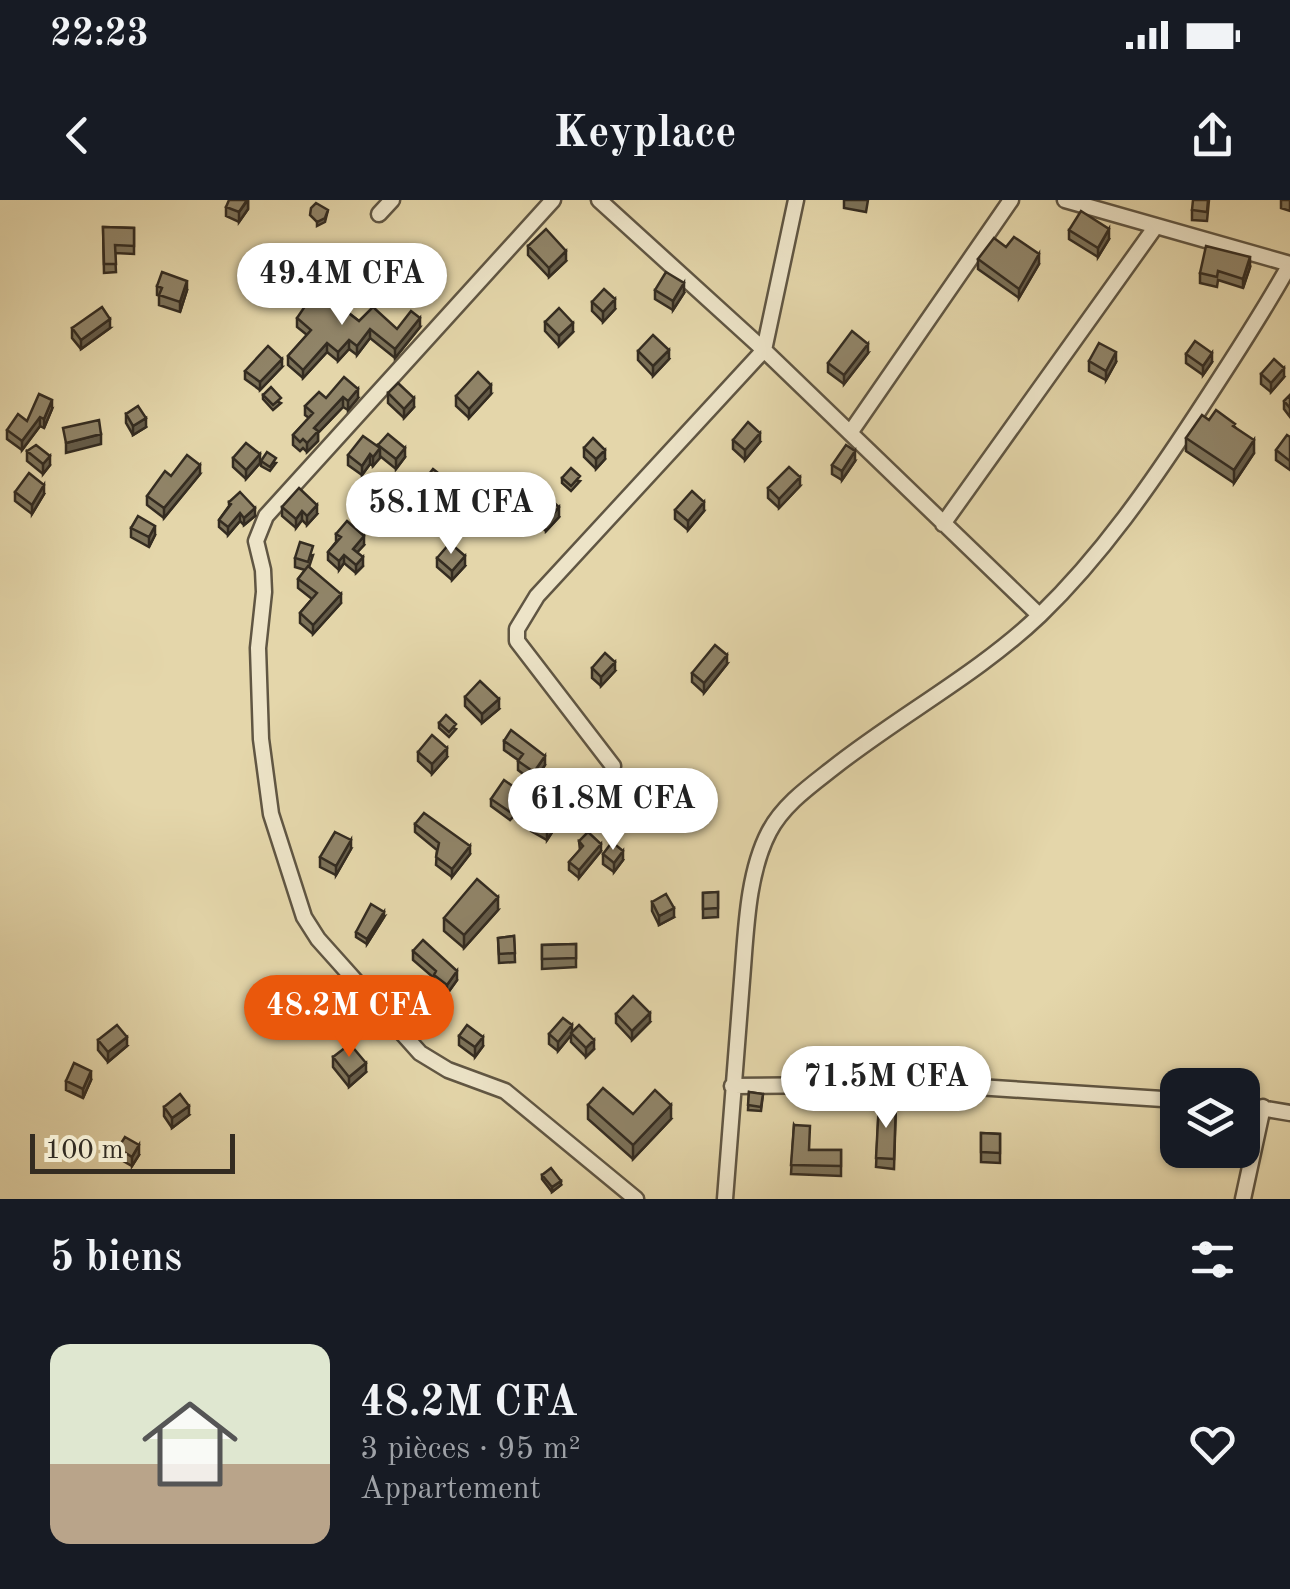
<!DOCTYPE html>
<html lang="fr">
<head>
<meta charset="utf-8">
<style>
  body { margin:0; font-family:"Old Standard TT",serif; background:#20242c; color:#f1f3f6; height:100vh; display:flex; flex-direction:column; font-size:38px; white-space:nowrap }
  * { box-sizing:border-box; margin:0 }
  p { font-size:32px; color:#9ea1a6 }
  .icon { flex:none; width:55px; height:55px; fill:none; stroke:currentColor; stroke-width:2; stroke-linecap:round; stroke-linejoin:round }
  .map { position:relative; height:999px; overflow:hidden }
  .sheet { display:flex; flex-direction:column; background:#171b24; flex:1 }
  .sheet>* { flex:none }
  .fabs { position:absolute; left:1160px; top:868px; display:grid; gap:20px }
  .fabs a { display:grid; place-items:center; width:100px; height:100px; border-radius:20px; background:#171b24; box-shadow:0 2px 8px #0004; font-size:50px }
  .scale { position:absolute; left:30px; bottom:25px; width:205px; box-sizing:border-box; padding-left:10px; border:5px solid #342c21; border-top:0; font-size:28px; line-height:35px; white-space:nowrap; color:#342c21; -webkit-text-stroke:8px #ede4c8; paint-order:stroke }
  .price { position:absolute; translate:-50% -85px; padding:0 22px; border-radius:35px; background:#fff; color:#222; font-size:32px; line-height:65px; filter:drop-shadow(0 2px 5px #0008) }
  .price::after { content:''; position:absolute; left:50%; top:60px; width:30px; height:22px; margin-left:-15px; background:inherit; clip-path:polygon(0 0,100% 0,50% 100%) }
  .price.active { background:#ea580c; color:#fff }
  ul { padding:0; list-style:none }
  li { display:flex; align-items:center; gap:30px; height:250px; padding:0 50px }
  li+li { border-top:2px solid #363941 }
  li span { display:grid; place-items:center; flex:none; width:280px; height:200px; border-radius:20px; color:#555 }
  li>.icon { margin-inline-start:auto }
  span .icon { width:120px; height:120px; fill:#fffc; stroke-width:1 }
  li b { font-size:42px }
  h2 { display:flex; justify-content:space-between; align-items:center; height:120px; padding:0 50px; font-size:42px }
  .status { display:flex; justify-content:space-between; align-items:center; height:70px; padding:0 50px; background:#171b24; direction:ltr }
  .status svg { height:28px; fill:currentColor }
  header { display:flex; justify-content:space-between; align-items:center; height:130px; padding:0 50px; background:#171b24; font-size:45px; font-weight:800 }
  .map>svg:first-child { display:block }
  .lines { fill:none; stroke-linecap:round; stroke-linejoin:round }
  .minor-casing { stroke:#605643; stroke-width:19 }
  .minor { stroke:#ede4c8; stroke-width:14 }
  .wall { fill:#7c7259; stroke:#342c21; stroke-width:2.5 }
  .shaded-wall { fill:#655c49; stroke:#342c21; stroke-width:2.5 }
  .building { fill:#908468; stroke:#342c21; stroke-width:2.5 }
</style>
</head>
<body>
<div class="status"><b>22:23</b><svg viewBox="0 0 49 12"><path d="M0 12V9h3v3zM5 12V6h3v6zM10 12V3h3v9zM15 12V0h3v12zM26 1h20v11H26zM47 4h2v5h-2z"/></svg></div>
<header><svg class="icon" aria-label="back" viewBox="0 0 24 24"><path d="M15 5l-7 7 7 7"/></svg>Keyplace<svg class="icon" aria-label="share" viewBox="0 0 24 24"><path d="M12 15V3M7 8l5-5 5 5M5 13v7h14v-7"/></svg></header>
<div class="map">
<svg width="1290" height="999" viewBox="0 0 1290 999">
  <rect width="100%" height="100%" fill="#e4d6aa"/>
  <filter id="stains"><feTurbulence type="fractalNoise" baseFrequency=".002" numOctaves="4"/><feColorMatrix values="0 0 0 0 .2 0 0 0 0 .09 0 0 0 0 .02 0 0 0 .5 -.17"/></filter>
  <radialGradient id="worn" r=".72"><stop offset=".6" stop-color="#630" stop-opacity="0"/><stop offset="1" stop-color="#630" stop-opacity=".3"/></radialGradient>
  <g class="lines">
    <defs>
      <path id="minor" d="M553,0L266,316L256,341L263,370L264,392L258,448L261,539L271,614L304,717L318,739L420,853L448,870L505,891L636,999
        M599,0L764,150L1039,415
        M1065,0L1290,64
        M379,14L392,0
        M850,233L1011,0
        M943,324L1156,26
        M613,566L517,441V429L537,396L764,150L796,0
        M732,886L931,884L1178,900
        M1242,905L1290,913
        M725,999C730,926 736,853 742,780C746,733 747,674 769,632C783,605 810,586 833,568C900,515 978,474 1040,415C1102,355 1151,284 1198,212C1230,163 1262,115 1290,64
        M1243,999L1263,907"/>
    </defs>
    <use href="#minor" class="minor-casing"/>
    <use href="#minor" class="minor"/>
  </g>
  <path class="wall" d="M248,0V9L239,22L226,16V7Z
    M844,0H868L866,12L844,8Z
    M1209,0L1207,21L1192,20V10Z
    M1281,0H1290V11L1281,8Z
    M103,27L134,28V54L115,53L116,72L104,73Z
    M1069,30L1109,39L1098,57L1069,39Z
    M528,46L566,61L549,77L528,55Z
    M1006,47L1039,64L1019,98L978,69V59Z
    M347,67L385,92L377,101L347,76Z
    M1250,67L1243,88L1218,80L1217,87L1200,83V73Z
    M157,86L187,90L180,112L159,105V96L157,95Z
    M655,90L684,93L673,110L655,99Z
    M332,100L359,121L397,129L420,127L395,158L370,138L357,155L349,149L338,161L327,152L303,178L288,165V156L307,135L297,127V118Z
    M592,102L615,109L603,122L592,111Z
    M545,122L573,132L559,146L545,131Z
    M72,128H110L81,149L72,138Z
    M638,151L669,159L653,176L638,160Z
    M868,153L844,184L828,172V163Z
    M1186,154L1212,162L1203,175L1186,163Z
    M1089,161L1116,162L1106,180L1089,171Z
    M282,167L260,190L245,179V171Z
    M1261,174L1284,177L1271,192L1261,184Z
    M388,193L414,207L404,218L388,203Z
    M491,194L469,218L456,206V196Z
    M263,195L281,203L273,210L263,199Z
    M1290,195V217L1284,209V201Z
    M326,198H358L348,210L343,207L318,233V241L307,252L303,248L300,251L293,245V235L309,218L305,215V206Z
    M52,209L44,228L40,226L22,250L7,239V230Z
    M126,214L146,227L133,235L126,223Z
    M1209,220L1235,227L1254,253L1234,283L1186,251V238Z
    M1290,237V270L1276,260V250Z
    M733,240L760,242L745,260L733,249Z
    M378,245L405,257L396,269L380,256L373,266L370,264L362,275L348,265V255L378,247Z
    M584,248L605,259L596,269L584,257Z
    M27,251L50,265L43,274L27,261Z
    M233,258L260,263L246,279L233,267Z
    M261,261L276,263L270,271L261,266Z
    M855,261L842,280L832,274V265Z
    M200,274L164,318L147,305V296L171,276Z
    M562,278L580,281L571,291L562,283Z
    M800,286L779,308L768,298V288Z
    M419,287L447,289L436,303L431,300L408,325L389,308V299Z
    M366,291L389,303L379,313L366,301Z
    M15,292L44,294L32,314L15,301Z
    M510,300L559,317L546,331L528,315L524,321L510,310Z
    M229,302L255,316L244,325L240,321L228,335L219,327V320L229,306Z
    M282,307L317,314L307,325L302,320L296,328L282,316Z
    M675,310L704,311L688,330L675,319Z
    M462,317L482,321L473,331L462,322Z
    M131,328L155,335L149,347L131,337Z
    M336,334L364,345L357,352L363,366L356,373L344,363L339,370L328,360V352L336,342Z
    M313,355L309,367L341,403L313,434L300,423V413L312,399L298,388V379L305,370L295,367V358Z
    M437,358L465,366L452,380L437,367Z
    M727,464L704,493L692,482V473Z
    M592,468L615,471L601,486L592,478Z
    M465,497L499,509L482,523L465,506Z
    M439,523L456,529L449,537L439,528Z
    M504,541L545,565L534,582L518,570V560L504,550Z
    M418,552L447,557L432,574L418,561Z
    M524,594L547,596L575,597L547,640L531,631V626L513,617L510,620L491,606V599Z
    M415,624L470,654L452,677L436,665L437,650L415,632Z
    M579,641L601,651L579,678L569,670V662L580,650Z
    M351,649L336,675L320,667V657Z
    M603,654L623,660L614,672L603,664Z
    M718,692V717L703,718V693Z
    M652,702L674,717L659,725L652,711Z
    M498,710L464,748L444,731V718Z
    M384,717L367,744L356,737V732Z
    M514,736L515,762L499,763L498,738Z
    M576,744V767L542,769V745Z
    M413,751L457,780L447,794L434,784V778L413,760Z
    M616,814L650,822L632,840L616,823Z
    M572,832L594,849L586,857L571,842V835L558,851L549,844V834Z
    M459,836L483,846L475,857L459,845Z
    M98,840L127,846L108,862L98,850Z
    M333,857L366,872L349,887L333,867Z
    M91,880L83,898L66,890V881Z
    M749,892L763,894L761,911L748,910Z
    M879,902H896L894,969L876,967Z
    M588,905L633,914L671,919L633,959L588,919Z
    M164,907L189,915L172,928L164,916Z
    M794,925L809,950H841V976L791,974Z
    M981,933L1000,934V963L981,962Z
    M118,948L139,955L132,966L118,958Z
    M542,975L561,985L552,992L542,979Z"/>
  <path class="shaded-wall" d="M248,0V9L239,22V12Z
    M328,10L325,22L317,26V22Z
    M1109,29V39L1098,57V48Z
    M566,51V61L549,77V68Z
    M1039,54V64L1019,98V89Z
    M1250,57V67L1243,88V79Z
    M187,81V90L180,112V102Z
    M385,82V92L377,101V92Z
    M684,83V93L673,110V101Z
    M615,99V109L603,122V112Z
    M420,118V127L395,158V149Z
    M110,119V128L81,149V140Z
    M573,123V132L559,146V136Z
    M370,129V138L357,155V146Z
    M349,140V149L338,161V152Z
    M327,143V152L303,178V170Z
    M868,144V153L844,184V175Z
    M669,150V159L653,176V166Z
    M1116,152V162L1106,180V171Z
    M1212,153V162L1203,175V166Z
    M282,159V167L260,190V182Z
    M1284,168V177L1271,192V183Z
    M491,185V194L469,218V209Z
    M358,189V198L348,210V201Z
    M343,197V207L318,233V241L307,252V243L314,228Z
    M414,198V207L404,218V209Z
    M52,200V209L44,228V219Z
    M40,217V226L22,250V241Z
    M146,218V227L133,235V226Z
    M760,233V242L745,260V250Z
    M101,234V244L66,253V243Z
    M1254,240V253L1234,283V270Z
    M380,248V258L373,266V257Z
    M405,248V257L396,269V259Z
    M605,250V259L596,269V259Z
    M855,251V261L842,280V271Z
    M260,254V263L246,279V270Z
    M370,254V264L362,275V266Z
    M50,256V265L43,274V264Z
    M200,265V274L164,318V308Z
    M800,277V286L779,308V299Z
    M447,280V289L436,303V294Z
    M44,285V294L32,314V305Z
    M431,290V300L408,325V316Z
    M389,294V303L379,313V304Z
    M704,302V311L688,330V321Z
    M317,305V314L307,325V316Z
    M528,306V315L524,321V311Z
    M559,307V317L546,331V322Z
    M255,308V316L244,325V318Z
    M302,311V320L296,328V319Z
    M240,313V321L228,335V327Z
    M482,316V321L473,331V327Z
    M155,326V335L149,347V337Z
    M364,336V345L353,357V349Z
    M344,355V363L339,370V361Z
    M465,356V366L452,380V371Z
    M363,357V366L356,373V365Z
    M341,394V403L313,434V425Z
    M727,455V464L704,493V483Z
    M615,462V471L601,486V477Z
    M499,499V509L482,523V514Z
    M447,548V557L432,574V564Z
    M545,556V565L534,582V572Z
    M575,589V597L547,640V632Z
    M351,640V649L336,675V666Z
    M601,644V651L579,678V670Z
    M470,646V654L452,677V669Z
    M623,651V660L614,672V663Z
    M498,697V710L464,748V735Z
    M674,708V717L659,725V716Z
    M384,712V717L367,744V739Z
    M457,771V780L447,794V785Z
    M650,813V822L632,840V831Z
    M572,825V834L558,851V842Z
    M127,837V846L108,862V852Z
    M483,837V846L475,857V847Z
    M594,840V849L586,857V848Z
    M366,863V872L349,887V877Z
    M91,871V880L83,898V889Z
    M671,905V919L633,959V945Z
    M189,906V915L172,928V918Z
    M139,945V955L132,966V957Z
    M561,981V985L552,992V987Z"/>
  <path class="building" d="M229,0H247L239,12L226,7Z
    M1193,0H1208L1207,12L1192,10Z
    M316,3L328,10L325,18L317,22L310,15L311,8Z
    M1081,11L1109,29L1098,48L1069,30Z
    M103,27L134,28V46L115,45L116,64H104Z
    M546,29L566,51L549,68L528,46Z
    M1014,37L1039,54L1019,89L978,59L994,38L1006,47Z
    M1206,46L1250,57L1243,79L1218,71L1217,77L1200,73Z
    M355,57L385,82L377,92L347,67Z
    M162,72L187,81L180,102L159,95L162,88L157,86Z
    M666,72L684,83L673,101L655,90Z
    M320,84L332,94L329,98L359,121L373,107L397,129L411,111L420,118L395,149L370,129L357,146L349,140L338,152L327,143L303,170L288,156L311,130L297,118Z
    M604,89L615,99L603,112L592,102Z
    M102,107L110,119L81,140L72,128Z
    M559,108L573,123L559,136L545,122Z
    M852,131L868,144L844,175L828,163Z
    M653,135L669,150L653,166L638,151Z
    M1195,141L1212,153L1203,166L1186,154Z
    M1099,143L1116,152L1106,171L1089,161Z
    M268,146L282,159L260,182L245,171Z
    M1274,159L1284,168L1271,183L1261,174Z
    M478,172L491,185L469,209L456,196Z
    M344,177L358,189L348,201L343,197L314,228L318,231L307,243L303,239L300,242L293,235L313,213L305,206L319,192L326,198Z
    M398,183L414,198L404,209L388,193Z
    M271,187L281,198L273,205L263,195Z
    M39,194L52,200L44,219L40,217L22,241L7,230L18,214L27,221Z
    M1290,195V208L1284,201Z
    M138,206L146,218L133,226L126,214Z
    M1216,210L1235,224L1233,226L1254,240L1234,270L1186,238L1202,215L1209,220Z
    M99,220L101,234L66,243L63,228Z
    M748,222L760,233L745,250L733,240Z
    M388,234L405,248L396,259L378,245Z
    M1287,235L1290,237V261L1276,250Z
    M363,236L380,248L373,257L370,254L362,266L348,255Z
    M593,238L605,250L596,259L584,248Z
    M246,243L260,254L246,270L233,258Z
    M36,245L50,256L43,264L27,251Z
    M846,245L855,251L842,271L832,265Z
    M267,252L276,258L270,267L261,261Z
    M187,255L200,265L164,308L147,296L165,271L171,276Z
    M789,267L800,277L779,299L768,288Z
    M571,268L580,276L571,286L562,278Z
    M433,269L447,280L436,294L431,290L408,316L389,299L408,278L419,287Z
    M29,273L44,285L32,305L15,292Z
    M527,279L559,307L546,322L528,306L524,311L510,300Z
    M375,281L389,294L379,304L366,291Z
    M299,288L317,305L307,316L302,311L296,319L282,307Z
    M692,291L704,302L688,321L675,310Z
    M240,292L255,308L244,318L240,313L228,327L219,320L231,304L229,302Z
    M472,306L482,316L473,327L462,317Z
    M138,316L155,326L149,337L131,328Z
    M347,321L364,336L353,349L363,357L356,365L344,355L339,361L328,352L341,337L336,334Z
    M300,342L313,346L308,362L295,358Z
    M450,343L465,356L452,371L437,358Z
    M308,366L341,394L313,425L300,413L317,393L298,379Z
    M715,445L727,455L704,483L692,473Z
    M605,453L615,462L601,477L592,468Z
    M480,481L499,499L482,514L465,497Z
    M446,515L456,524L449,532L439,523Z
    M511,530L545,556L534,572L518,561L523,554L504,541Z
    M432,535L447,548L432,564L418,552Z
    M559,578L575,589L547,632L531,623L533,619L513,609L510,612L491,599L504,580L524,594L529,585L547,596Z
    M424,613L470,646L452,669L436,657L439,643L415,624Z
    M335,632L351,640L336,666L320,657Z
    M588,632L601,644L579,670L569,662L583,646L579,641Z
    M612,642L623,651L614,663L603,654Z
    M477,679L498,697L464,735L444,718Z
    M718,692V708L703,709V693Z
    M666,694L674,708L659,716L652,702Z
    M371,704L384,712L367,739L356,732Z
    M514,736L515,753L499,754L498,738Z
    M423,740L457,771L447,785L434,775L436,771L413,751Z
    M576,744V758L542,759V745Z
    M633,796L650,813L632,831L616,814Z
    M563,818L572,825L558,842L549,834Z
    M117,825L127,837L108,852L98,840Z
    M467,825L483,837L475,847L459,836Z
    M579,825L594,840L586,848L571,833Z
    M350,844L366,863L349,877L333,857Z
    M74,863L91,871L83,889L66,881Z
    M603,888L633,914L655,890L671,905L633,945L588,905Z
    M749,892L763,894L761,907L748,905Z
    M180,894L189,906L172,918L164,907Z
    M879,902H896L894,959L876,958Z
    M794,925L810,926L809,950H841V966L791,965Z
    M981,933L1000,934V953L981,952Z
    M125,937L139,945L132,957L118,948Z
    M551,968L561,981L552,987L542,975Z"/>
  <rect width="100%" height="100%" filter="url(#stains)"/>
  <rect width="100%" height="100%" fill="url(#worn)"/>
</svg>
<div class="fabs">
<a><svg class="icon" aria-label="layers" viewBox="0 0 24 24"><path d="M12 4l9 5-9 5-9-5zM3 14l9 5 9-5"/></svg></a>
</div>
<div class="scale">100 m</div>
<b class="price" style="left:342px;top:128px">49.4M CFA</b>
<b class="price" style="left:451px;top:357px">58.1M CFA</b>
<b class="price" style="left:613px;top:653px">61.8M CFA</b>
<b class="price active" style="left:349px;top:860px">48.2M CFA</b>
<b class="price" style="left:886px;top:931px">71.5M CFA</b>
</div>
<section class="sheet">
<h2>5 biens<svg class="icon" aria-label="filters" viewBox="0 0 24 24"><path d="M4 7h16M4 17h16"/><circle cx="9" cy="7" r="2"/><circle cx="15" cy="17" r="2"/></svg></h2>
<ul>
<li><span style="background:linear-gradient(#dfe7d0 60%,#b9a48a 0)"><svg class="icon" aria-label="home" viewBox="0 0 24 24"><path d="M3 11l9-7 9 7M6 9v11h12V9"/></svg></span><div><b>48.2M CFA</b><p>3 pièces · 95 m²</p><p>Appartement</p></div><svg class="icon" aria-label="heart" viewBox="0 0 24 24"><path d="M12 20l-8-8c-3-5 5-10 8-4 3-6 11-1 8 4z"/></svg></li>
</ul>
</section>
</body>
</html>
